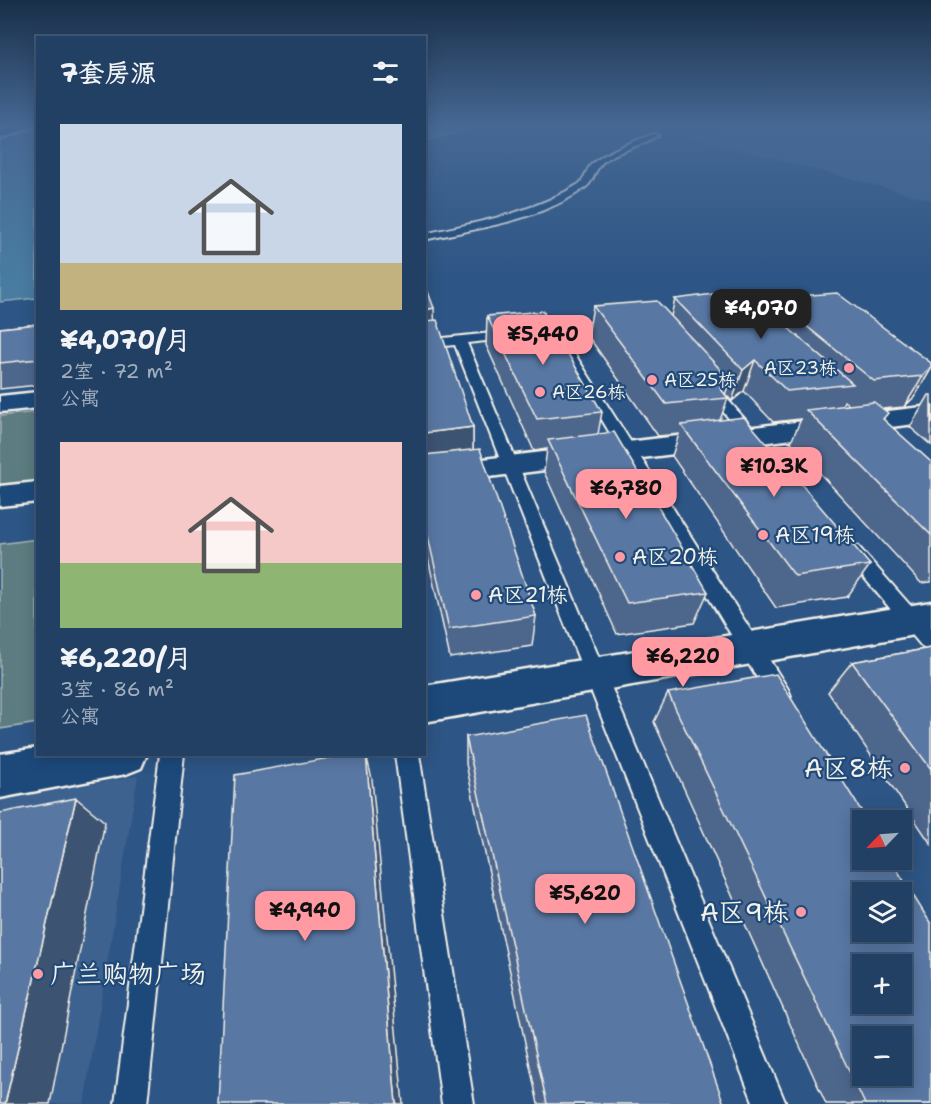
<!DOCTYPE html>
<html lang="zh">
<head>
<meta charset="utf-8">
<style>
  body { margin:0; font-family:"Shantell Sans","LXGW WenKai TC",sans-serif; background:#2e4b6d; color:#f1f3f6; height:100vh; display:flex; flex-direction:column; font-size:22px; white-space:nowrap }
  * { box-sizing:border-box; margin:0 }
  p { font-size:20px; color:#a2afbf }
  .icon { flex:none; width:33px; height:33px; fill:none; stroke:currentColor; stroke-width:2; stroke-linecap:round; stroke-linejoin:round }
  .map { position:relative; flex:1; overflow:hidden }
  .side { position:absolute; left:36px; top:36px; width:390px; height:720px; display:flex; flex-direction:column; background:#224064; border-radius:0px; box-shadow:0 3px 15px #0003,0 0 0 2px #3f5978 }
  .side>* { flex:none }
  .needle { width:39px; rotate:245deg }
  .fabs { position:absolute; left:852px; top:810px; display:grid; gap:12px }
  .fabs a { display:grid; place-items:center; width:60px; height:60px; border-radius:0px; background:#224064; box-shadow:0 3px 15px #0003,0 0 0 2px #3f5978; font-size:30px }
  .price { position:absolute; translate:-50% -51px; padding:0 14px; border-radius:12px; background:#ff9aa2; color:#111; font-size:20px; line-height:39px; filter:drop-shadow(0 2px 3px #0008) }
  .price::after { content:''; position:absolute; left:50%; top:36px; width:18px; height:14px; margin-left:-9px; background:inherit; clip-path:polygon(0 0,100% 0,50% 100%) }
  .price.on { background:#222; color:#fff }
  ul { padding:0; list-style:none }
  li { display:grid; align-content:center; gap:12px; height:318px; padding:0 24px }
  li span { display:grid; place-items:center; height:186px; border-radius:0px; color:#555 }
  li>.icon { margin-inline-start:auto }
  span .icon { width:108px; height:108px; fill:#fffc; stroke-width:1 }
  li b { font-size:26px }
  h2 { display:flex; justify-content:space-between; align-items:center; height:72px; padding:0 24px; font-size:26px }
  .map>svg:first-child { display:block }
  .built { fill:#3e6290 }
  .green { fill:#5c7c81; stroke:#a8b6b4; stroke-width:1.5 }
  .water { fill:#487ba1; stroke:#8daabd; stroke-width:1.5 }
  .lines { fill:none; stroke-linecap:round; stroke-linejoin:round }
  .service-casing { stroke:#f4f1e8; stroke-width:4 }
  .minor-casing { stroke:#f4f1e8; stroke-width:5 }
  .service { fill:#1f4a7a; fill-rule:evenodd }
  .minor { fill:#1f4a7a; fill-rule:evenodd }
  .wall { fill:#4d668c; stroke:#f4f1e8; stroke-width:1.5; fill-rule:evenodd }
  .shaded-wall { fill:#3e5372; stroke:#f4f1e8; stroke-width:1.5 }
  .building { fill:#5977a3; stroke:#f4f1e8; stroke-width:1.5; fill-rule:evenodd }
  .poi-dot { fill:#ff9aa2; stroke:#1f4a7a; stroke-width:2 }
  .labels { text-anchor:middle; stroke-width:4.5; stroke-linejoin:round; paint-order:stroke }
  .far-poi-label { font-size:18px; fill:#f4f1e8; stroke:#1f4a7a; text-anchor:start }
  .poi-label { font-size:21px; fill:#f4f1e8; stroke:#1f4a7a; text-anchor:start }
  .near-poi-label { font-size:26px; fill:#f4f1e8; stroke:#1f4a7a; text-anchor:end }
</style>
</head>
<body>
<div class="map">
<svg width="931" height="1104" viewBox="0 0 931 1104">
  <rect width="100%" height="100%" fill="#2d5585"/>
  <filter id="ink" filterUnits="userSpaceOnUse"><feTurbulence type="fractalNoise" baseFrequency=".0167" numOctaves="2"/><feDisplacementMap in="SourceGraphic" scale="12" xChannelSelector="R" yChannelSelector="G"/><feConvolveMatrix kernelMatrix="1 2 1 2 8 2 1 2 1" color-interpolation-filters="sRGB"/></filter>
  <g filter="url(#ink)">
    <path class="built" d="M729,125H931V200L689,136Z
      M138,776L84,1104H0V800Z"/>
    <path class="green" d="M37,412V485L0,489V416Z
      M37,539V723L0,729V544Z"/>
    <path class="water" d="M424,125H485L425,141Z
      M37,129V298L0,302V140Z"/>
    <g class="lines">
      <defs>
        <path id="service" d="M653,134L658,135C644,145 624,149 608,158C593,168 596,179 586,187C540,221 478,228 424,240V234C478,222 531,214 579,184C586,179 586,167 594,162C611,149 633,142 653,134Z
          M612,321L616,322V328L562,334L788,689L791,696L788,703L780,706L772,703L551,335L544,336L538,332L554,326Z
          M511,331L517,335L515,338L467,343L786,1104H754L455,345L424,348V340Z
          M710,384L715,385L756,432L758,435L756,438H746L705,391L703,388Z
          M852,544L858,546L931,629V652L924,649L846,556L843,551L846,546Z
          M160,754H184L147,1104H115Z
          M395,754H419L474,1104H442Z"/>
        <path id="minor" d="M19,125H36L0,139V131Z
          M38,392V408L0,412V396Z
          M931,406V422L424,485V466Z
          M38,482V502L0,506V486Z
          M931,602V632L424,722V686Z
          M38,748V754H147L141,768L126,774L0,798V754Z"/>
      </defs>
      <use href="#service" class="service-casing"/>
      <use href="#minor" class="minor-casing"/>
      <use href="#service" class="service"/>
      <use href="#minor" class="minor"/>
    </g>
    <path class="wall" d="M424,281L434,320L473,427V450L536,616L532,646L450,658L424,540Z
      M772,298L931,363V369L915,396L904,407L883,409L884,420L931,462V582L921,583L791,442L801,419L773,422L744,391L732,401L725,394L728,398L720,420L870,565L847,597L776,608L672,456L679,434L658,436L588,336L593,306L671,316L675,299L767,311ZM844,401L849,405L842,406Z
      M487,316L602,412L598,434L708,592L694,623L617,634L544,472L547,449L534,451L486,345Z
      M38,324V385L0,389V328Z
      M929,395H931V445L910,427Z
      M931,648V844L828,692L852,662Z
      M668,693L931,1104H826L654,722Z
      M466,737L724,1104H538L466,764Z"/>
    <path class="shaded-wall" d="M434,308L435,337L424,338V310Z
      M755,360L744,391L732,401L743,370Z
      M931,367V369L915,396L904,407L923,376Z
      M730,380L724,398L720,388Z
      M473,427V458L424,464V433Z
      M366,754L372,779L403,1104H396Z
      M76,798L105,822L50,1104H5Z"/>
    <path class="building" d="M424,281L434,308L424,310Z
      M744,290L853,384L787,391L755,360L743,370L675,299Z
      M837,293L931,363V367L923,376L874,381L772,298Z
      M657,301L730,380L720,388L728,398L666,404L593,306Z
      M543,311L602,412L537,419L487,316Z
      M437,320L473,427L424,433V321Z
      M38,324V359L0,363V328Z
      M874,402L888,413L883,419L931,462V535L806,410Z
      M744,417L870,565L795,576L681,425Z
      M614,432L708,592L627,603L548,440Z
      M480,449L536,616L449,629L424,519V455Z
      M931,648V769L852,662Z
      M776,674L867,820H862V860H891L931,924V1104H865L668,693ZM862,892H902V932H862ZM862,964H902V1004H862ZM862,1036H902V1076H862Z
      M586,715L724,1104H547L466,737Z
      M351,754H366L396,1104H218L235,775Z
      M76,798L5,1104H0V813Z"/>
  </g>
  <linearGradient id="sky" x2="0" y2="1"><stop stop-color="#192f49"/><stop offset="0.45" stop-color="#466894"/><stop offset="1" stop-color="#466894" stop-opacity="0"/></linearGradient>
  <rect width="931" height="279" fill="url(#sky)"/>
  <g class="poi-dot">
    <circle cx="849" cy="368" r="6"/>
    <circle cx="652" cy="380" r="6"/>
    <circle cx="540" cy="392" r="6"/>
    <circle cx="763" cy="535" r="6"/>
    <circle cx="620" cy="557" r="6"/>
    <circle cx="476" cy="595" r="6"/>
    <circle cx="905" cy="768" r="6"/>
    <circle cx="801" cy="912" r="6"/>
    <circle cx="38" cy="974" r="6"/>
  </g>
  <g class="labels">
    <g class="far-poi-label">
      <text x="837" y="374" text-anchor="end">A区23栋</text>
      <text x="664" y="386">A区25栋</text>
      <text x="552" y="398">A区26栋</text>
    </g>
    <g class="poi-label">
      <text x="775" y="542">A区19栋</text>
      <text x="632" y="564">A区20栋</text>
      <text x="488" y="602">A区21栋</text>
    </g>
    <g class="near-poi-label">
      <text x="893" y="777">A区8栋</text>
      <text x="789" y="921">A区9栋</text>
      <text x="50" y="983" text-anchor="start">广兰购物广场</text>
    </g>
  </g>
</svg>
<div class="fabs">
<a><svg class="needle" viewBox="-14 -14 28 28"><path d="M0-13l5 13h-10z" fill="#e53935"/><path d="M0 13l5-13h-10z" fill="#a2afbf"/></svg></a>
<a><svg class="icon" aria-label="layers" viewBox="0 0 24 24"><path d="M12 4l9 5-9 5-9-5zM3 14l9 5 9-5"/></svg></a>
<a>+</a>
<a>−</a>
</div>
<b class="price on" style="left:761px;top:340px">¥4,070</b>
<b class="price" style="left:543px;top:366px">¥5,440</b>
<b class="price" style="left:774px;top:498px">¥10.3K</b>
<b class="price" style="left:626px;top:520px">¥6,780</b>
<b class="price" style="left:683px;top:688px">¥6,220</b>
<b class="price" style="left:585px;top:925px">¥5,620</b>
<b class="price" style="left:305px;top:942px">¥4,940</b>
<section class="side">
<h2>7套房源<svg class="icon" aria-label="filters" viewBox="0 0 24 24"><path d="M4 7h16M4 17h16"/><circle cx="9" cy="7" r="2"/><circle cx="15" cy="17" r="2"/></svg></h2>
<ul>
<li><span style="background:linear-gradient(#c9d6e8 75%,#c2b280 0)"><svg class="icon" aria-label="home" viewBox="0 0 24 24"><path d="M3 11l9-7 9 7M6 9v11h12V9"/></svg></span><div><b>¥4,070/月</b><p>2室 · 72 m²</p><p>公寓</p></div></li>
<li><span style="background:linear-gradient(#f6c9c9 65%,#8fb573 0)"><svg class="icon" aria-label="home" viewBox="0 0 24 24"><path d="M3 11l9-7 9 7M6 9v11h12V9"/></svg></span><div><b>¥6,220/月</b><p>3室 · 86 m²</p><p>公寓</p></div></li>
</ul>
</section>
</div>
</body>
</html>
